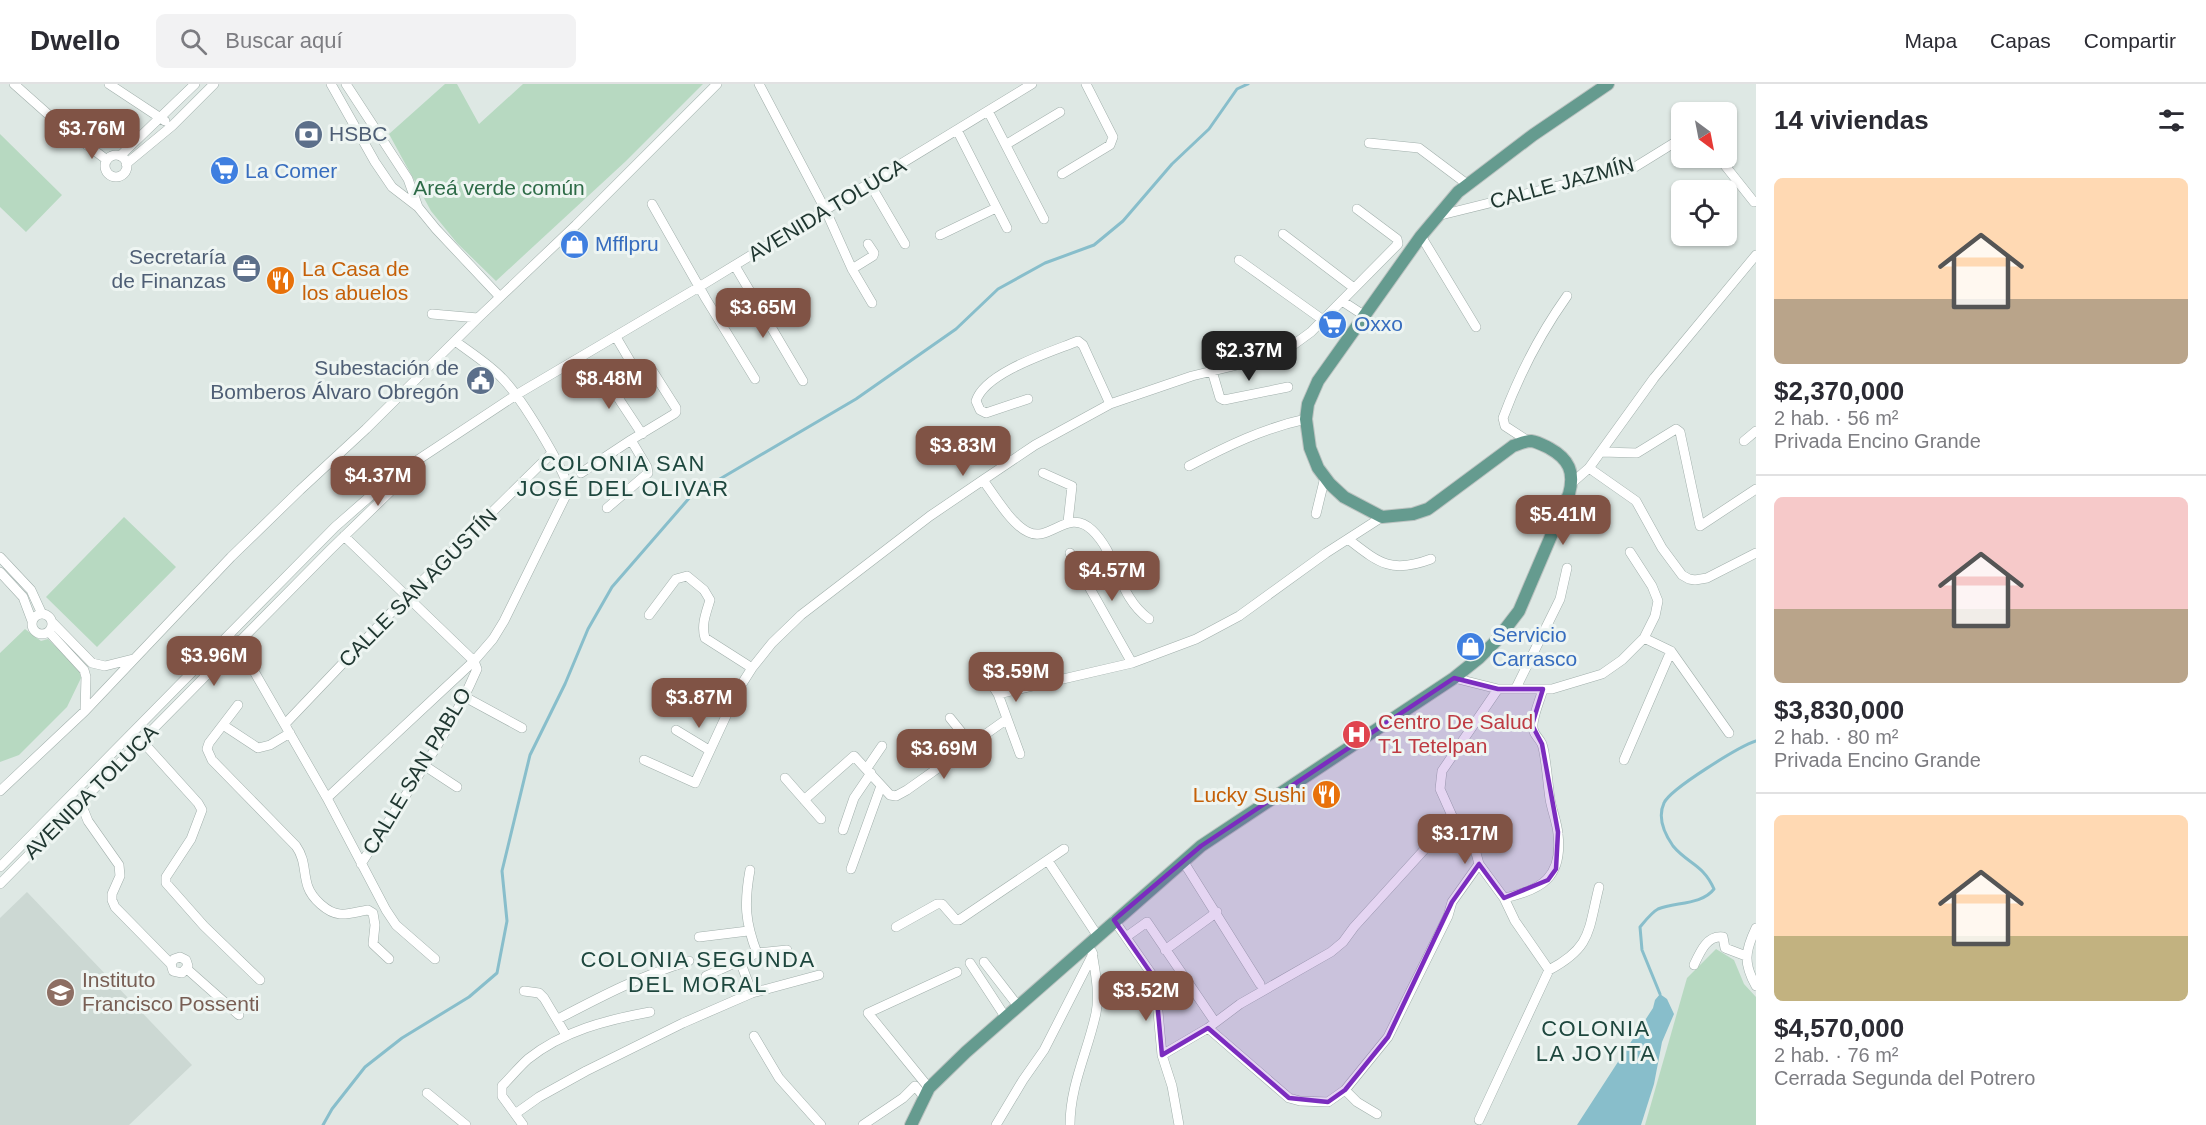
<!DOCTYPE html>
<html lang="es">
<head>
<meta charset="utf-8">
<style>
  body { margin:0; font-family:Arial,sans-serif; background:#f2f2f3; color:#2b2b33; height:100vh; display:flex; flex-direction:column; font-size:22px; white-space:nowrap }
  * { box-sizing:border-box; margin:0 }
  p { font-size:20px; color:#7c7c81 }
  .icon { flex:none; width:33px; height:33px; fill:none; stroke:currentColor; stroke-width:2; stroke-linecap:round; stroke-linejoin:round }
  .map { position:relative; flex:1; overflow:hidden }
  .side { display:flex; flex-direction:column; background:#fff; width:450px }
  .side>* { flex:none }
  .needle { width:39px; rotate:148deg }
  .fabs { position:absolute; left:1671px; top:18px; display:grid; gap:12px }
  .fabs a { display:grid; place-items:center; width:66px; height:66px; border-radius:9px; background:#fff; box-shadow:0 2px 4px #0004; font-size:30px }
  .price { position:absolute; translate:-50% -51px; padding:0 14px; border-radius:12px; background:#805345; color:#fff; font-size:20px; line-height:39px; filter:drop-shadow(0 2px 3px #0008) }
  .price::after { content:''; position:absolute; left:50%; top:36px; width:18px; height:14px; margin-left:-9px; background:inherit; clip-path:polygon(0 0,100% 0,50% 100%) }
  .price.on { background:#222; color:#fff }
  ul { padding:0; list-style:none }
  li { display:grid; align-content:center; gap:12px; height:318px; padding:0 18px }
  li+li { border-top:2px solid #e1e1e2 }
  li span { display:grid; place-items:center; height:186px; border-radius:9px; color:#555 }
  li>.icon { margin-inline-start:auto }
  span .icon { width:108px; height:108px; fill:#fffc; stroke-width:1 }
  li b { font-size:26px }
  h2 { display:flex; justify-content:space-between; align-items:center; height:72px; padding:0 18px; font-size:26px }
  header { display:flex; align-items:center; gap:36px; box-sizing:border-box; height:84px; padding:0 30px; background:#fff; border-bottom:2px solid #e1e1e2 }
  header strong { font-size:28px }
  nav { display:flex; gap:33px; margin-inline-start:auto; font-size:21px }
  .search { width:420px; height:54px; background:#f2f2f3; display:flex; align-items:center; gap:15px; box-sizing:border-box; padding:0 21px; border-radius:9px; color:#7c7c81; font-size:22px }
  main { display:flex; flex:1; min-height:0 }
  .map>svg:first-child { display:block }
  .built { fill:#ccd8d3 }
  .green { fill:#b7d9c1 }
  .water { fill:#88becb }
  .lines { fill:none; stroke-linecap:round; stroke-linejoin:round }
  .stream { stroke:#88becb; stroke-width:3 }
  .minor-casing { stroke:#a1afab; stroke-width:10 }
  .major-casing { stroke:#bcc3c1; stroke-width:14 }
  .minor { stroke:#fff; stroke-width:9 }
  .major { stroke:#659b8f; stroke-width:12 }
  .marked { fill:#7b2cbf; fill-opacity:0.2; stroke:#7b2cbf; stroke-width:4.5; stroke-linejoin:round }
  .labels { text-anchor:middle; stroke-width:6; stroke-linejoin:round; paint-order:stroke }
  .service-label { font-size:21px; fill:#4e5e75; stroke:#eef5f2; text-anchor:end }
  .shop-label { font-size:21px; fill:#366cbe; stroke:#eef5f2; text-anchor:start }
  .street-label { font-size:21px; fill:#203731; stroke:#eef5f2 }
  .park-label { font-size:21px; fill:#2d6b47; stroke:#eef5f2 }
  .food-label { font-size:21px; fill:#c56008; stroke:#eef5f2; text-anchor:start }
  .health-label { font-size:21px; fill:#be3a42; stroke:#eef5f2; text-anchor:start }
  .education-label { font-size:21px; fill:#785e54; stroke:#eef5f2; text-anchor:start }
  .neighbourhood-label { font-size:22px; letter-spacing:1.5px; fill:#1e473e; stroke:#eef5f2 }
</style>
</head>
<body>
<header>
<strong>Dwello</strong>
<div class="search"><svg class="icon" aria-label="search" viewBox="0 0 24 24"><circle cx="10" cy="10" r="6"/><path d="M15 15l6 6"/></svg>Buscar aquí</div>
<nav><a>Mapa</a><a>Capas</a><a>Compartir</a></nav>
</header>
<main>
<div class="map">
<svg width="1756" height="1041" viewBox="0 0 1756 1041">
  <rect width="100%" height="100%" fill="#dee8e4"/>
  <path class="built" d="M27,808L192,981L129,1041H0V834Z"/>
  <path class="green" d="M445,0H457L479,40L523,0H703L626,77L496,197L457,159L431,127L389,50Z
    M0,50L62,111L26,148L0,123Z
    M124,433L176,483L97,563L46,513Z
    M25,545L41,557L48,555L79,586L81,594L67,623L19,671L0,678V569Z
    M1716,865L1734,876L1744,900L1756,913V1041H1645L1687,894Z"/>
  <path class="water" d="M1660,910L1667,915L1674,930L1662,958L1654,1000L1641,1041H1577L1653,924L1655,916Z"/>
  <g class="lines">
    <path class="stream" d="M1660,910L1642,866L1640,843C1645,837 1652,828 1658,825C1675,818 1702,821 1714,805C1703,780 1688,780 1673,762C1664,749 1657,734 1664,719C1670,705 1740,662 1756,657
      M323,1041L332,1025L365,983L402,954L469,913L497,889L507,837L502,787L530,671L565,600L588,545L612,503L691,412L856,315L956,245L998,205L1045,179L1094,161L1123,137L1172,80L1209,45L1237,5L1248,0"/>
    <defs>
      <path id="minor" d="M14,0L59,40L107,76
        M109,0L165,37
        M331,0L375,78L392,103L418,123L436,145L500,213
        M346,0L408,95L418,123
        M759,0L826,127L852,185L872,219
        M988,27L1044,135
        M957,46L1007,144
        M1369,59L1419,64L1467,100
        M1007,60L1060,28
        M105 82a11 11 0 1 1 22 0a11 11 0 1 1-22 0Z
        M120,72L195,0
        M1719,74L1754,118
        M126,80L172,42L214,0
        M1062,90L1110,61L1113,53L1086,0
        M870,100L905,160
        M652,120L706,215L755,295
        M1437,132L1635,83L1682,54
        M1283,150L1354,204
        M940,151L996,124
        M1421,152L1476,243
        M1239,176L1323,236
        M735,182L803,297
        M852,185L873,172L874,169L868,160
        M1342,217L1365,232
        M432,230L478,234
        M616,253L636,287
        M1212,287L1220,314L1224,316L1288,303
        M1028,315L986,329L980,326L976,317C985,288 1051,268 1078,257L1083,261L1110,320
        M1528,357L1505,342L1503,334C1519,291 1540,250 1567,212
        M1744,357L1756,347
        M1601,368L1637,369L1676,345L1680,348L1700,442L1756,405
        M1189,382C1227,362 1264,344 1306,335
        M1589,384L1636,417L1662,464L1682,491L1689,495L1695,496L1707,494L1756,469
        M581,389L631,356
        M1043,389L1072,402L1068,438
        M983,396C994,411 1012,441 1028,448C1050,459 1068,423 1092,446C1119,472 1117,512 1149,535
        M1573,398L1589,384L1654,294L1756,171
        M607,424L648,389L647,383L631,356L674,330L676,328V324L650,283L647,281L611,303L642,350
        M1316,430L1325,393
        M344,452L474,577L477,585C447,655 401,716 361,780
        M1348,455C1379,479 1391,490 1431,475
        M1070,469L1132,579
        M0,473L31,506L42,530
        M0,488L23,513L32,537
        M32 540a10 10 0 1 1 20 0a10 10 0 1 1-20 0Z
        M649,531L676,495L687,492L704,506L710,516C706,529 701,541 705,554L752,584
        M52,538L92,579L105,582L133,575
        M49,548L84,586L86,593L85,627
        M1644,554L1671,567L1729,649
        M236,556L327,714L386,826L396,841L435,875
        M981,583L998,610L1020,670
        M1454,594L1498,605H1552L1602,590L1622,576L1644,554L1655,532L1658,517L1652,502L1630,468
        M1516,604L1560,515L1567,484
        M1498,605L1442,687L1440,705L1453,734L1463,745L1476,769L1479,780L1504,814L1515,837L1549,886C1592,863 1588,847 1599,803
        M998,610L1132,579L1196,555L1239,532L1326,469L1382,433
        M465,613L522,644
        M238,621L209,659L207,665L212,676L296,762C306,776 303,789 308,803C312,814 327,829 340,830C348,831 360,827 368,826L373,829L375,841L373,860L389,875
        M950,634L971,660
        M285,640L406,513L552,369
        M223,641L258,664L270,661L290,649
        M676,646L709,666
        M142,657L198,719L202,726L191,755L166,793V799L204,842L260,896
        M644,676L695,699L738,606L752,584L772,559L801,531L930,432L983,396L1035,361L1110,320L1192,292L1262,275L1285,267L1311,248L1398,160L1397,155L1357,125
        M1624,676L1671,567
        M425,682L457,703
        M867,684L882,662
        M785,694L821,735
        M0,707L85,627L231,473L300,406L366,345L478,234L576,141L717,0
        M327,714L474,577L493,555L504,537L569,405C561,379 521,313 502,294C489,280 471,269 455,257
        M804,716L854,672L890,711L896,712L907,706L1007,635
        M74,718L84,727L88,737L119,781L120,792L112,810V816L115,823L171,880L173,887L182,889L188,882L186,876L180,873L174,875L171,880
        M843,746L854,714L871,689
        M1048,777L1097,851
        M1183,777L1260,900
        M0,783L335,443L392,393L516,311L699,203L1032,0
        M851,785L881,702
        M750,786C744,819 745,838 757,869
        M0,800L330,466L398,400L406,386
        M1504,814C1542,806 1563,793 1558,750C1557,738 1552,727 1550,715C1548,702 1546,671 1542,660C1538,652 1532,650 1533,640C1534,629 1540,616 1543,605
        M1114,836L1155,895L1162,971L1172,1002L1179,1041
        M896,843L937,820H942L956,836H959L1064,765
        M1756,844C1745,867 1743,879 1756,902
        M699,853L748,847
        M1126,853L1147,838L1215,938
        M1165,866L1217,828
        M740,877L752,909
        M984,878L1018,922
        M970,879L1006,934
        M1694,881C1700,868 1707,851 1723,853L1725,864L1746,872
        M187,885L239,931
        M706,892L757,869L787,866
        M524,907L539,909L544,914L566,951
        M558,935C602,912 640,892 689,877
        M1208,944L1289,1014L1300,1017L1328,1018L1345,1006L1388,953L1448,832L1452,818L1479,780
        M754,952L779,994L821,1041
        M1162,971L1208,944L1240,920L1331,868L1343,858L1354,843L1453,734
        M929,1004L868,929L957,888
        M1345,1006L1357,1018L1377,1030
        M427,1009L466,1041
        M515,1030L539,1013L586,987L683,939L752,909L819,891
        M1479,1036L1549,886
        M523,1041L502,1012V1002C511,993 519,983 528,975C563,947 606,936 650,928
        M863,1041L903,1014L915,1002L924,1013
        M996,1041L1023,996L1044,966L1093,870
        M1070,1041C1070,1001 1088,967 1096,929C1100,910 1095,887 1092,868"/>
      <path id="major" d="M911,1041L929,1004L966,968L1201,762L1454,594L1479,574L1496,557L1519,527L1569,410C1575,388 1569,375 1549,364C1543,361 1538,358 1531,357C1525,357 1519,360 1513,362L1428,425L1413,430L1382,433L1344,413L1330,400L1318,384L1310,364L1306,335L1308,320L1318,297L1421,152L1458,108L1533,51L1608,0"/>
    </defs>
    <use href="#minor" class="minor-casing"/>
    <use href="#major" class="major-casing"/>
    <use href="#minor" class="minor"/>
    <use href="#major" class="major"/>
  </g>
  <path class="marked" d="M1454,594L1498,605H1543L1532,641L1542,660L1558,748L1556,785L1548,796L1504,814L1479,780L1452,818L1388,953L1345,1006L1328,1018L1289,1014L1208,944L1162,971L1155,895L1114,836L1201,762Z"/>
  <defs>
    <symbol id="bank-disc" viewBox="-11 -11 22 22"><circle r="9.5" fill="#5c6f8a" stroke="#eef5f2"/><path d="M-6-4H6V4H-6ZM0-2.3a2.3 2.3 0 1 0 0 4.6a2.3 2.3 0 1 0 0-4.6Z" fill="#fff"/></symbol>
    <symbol id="supermarket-disc" viewBox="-11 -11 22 22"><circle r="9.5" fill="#3f7fe0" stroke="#eef5f2"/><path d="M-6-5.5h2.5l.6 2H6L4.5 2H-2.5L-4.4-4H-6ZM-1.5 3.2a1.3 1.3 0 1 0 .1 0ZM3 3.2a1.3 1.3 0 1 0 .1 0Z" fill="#fff"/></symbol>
    <symbol id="shop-disc" viewBox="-11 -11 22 22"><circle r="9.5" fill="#3f7fe0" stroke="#eef5f2"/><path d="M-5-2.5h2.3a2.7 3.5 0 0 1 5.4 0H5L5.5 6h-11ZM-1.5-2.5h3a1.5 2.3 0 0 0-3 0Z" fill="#fff"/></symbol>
    <symbol id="office-disc" viewBox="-11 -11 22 22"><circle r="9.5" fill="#5c6f8a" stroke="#eef5f2"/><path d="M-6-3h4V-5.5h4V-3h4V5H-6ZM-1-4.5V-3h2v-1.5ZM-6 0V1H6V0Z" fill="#fff"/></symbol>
    <symbol id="restaurant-disc" viewBox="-11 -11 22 22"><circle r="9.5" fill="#e8710a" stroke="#eef5f2"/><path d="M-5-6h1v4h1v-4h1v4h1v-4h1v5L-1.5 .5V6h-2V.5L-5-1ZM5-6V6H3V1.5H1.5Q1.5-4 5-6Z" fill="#fff"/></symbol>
    <symbol id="civic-disc" viewBox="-11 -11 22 22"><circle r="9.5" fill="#5c6f8a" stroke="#eef5f2"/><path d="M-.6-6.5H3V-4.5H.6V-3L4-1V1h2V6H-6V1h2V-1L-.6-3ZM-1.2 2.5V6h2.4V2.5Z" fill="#fff"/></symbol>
    <symbol id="hospital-disc" viewBox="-11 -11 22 22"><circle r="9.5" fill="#e0444e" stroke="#eef5f2"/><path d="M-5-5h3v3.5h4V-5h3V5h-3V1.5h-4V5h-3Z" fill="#fff"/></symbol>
    <symbol id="school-disc" viewBox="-11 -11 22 22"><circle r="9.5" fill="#8d6e63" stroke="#eef5f2"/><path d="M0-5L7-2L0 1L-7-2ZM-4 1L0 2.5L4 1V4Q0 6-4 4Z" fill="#fff"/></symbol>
  </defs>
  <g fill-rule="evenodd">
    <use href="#bank-disc" x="292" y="34" width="33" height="33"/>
    <use href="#supermarket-disc" x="208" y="70" width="33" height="33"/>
    <use href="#shop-disc" x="558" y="144" width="33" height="33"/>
    <use href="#office-disc" x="230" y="168" width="33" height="33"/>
    <use href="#restaurant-disc" x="264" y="180" width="33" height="33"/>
    <use href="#supermarket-disc" x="1316" y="224" width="33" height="33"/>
    <use href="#civic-disc" x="464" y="280" width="33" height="33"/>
    <use href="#shop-disc" x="1454" y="546" width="33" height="33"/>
    <use href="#hospital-disc" x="1340" y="634" width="33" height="33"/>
    <use href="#restaurant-disc" x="1310" y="694" width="33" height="33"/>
    <use href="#school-disc" x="44" y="892" width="33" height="33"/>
  </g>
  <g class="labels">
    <g class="service-label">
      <text x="329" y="57" text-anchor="start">HSBC</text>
      <text x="226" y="180">Secretaría<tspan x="226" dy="24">de Finanzas</tspan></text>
      <text x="459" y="291">Subestación de<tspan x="459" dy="24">Bomberos Álvaro Obregón</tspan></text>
    </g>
    <g class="shop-label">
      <text x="245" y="94">La Comer</text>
      <text x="595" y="167">Mfflpru</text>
      <text x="1354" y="247">Oxxo</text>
      <text x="1492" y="558">Servicio<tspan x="1492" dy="24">Carrasco</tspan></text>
    </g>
    <g class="street-label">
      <text transform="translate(1562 99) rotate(-15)" y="7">CALLE JAZMÍN</text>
      <text transform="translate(827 126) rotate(-31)" y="7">AVENIDA TOLUCA</text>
      <text transform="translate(418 504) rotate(-45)" y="7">CALLE SAN AGUSTÍN</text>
      <text transform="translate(417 687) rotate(-59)" y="7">CALLE SAN PABLO</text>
      <text transform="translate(91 708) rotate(-45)" y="7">AVENIDA TOLUCA</text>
    </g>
    <g class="park-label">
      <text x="499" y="111">Areá verde común</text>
    </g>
    <g class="food-label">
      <text x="302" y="192">La Casa de<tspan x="302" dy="24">los abuelos</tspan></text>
      <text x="1306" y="718" text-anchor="end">Lucky Sushi</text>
    </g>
    <g class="health-label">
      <text x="1378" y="645">Centro De Salud<tspan x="1378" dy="24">T1 Tetelpan</tspan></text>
    </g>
    <g class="education-label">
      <text x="82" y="903">Instituto<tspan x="82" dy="24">Francisco Possenti</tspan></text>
    </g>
    <g class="neighbourhood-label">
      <text x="623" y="387">COLONIA SAN<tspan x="623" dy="25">JOSÉ DEL OLIVAR</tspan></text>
      <text x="698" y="883">COLONIA SEGUNDA<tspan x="698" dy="25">DEL MORAL</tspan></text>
      <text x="1596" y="952">COLONIA<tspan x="1596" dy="25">LA JOYITA</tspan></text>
    </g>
  </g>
</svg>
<div class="fabs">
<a><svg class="needle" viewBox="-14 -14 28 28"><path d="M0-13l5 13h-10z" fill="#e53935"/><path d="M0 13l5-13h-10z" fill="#7c7c81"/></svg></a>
<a><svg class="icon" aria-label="locate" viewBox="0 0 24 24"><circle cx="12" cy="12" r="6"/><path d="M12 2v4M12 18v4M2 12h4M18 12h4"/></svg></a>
</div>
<b class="price" style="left:92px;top:76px">$3.76M</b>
<b class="price" style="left:763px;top:255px">$3.65M</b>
<b class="price on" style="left:1249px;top:298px">$2.37M</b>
<b class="price" style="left:609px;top:326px">$8.48M</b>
<b class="price" style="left:963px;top:393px">$3.83M</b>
<b class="price" style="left:378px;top:423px">$4.37M</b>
<b class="price" style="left:1563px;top:462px">$5.41M</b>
<b class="price" style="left:1112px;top:518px">$4.57M</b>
<b class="price" style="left:214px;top:603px">$3.96M</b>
<b class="price" style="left:1016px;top:619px">$3.59M</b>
<b class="price" style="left:699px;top:645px">$3.87M</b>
<b class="price" style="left:944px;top:696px">$3.69M</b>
<b class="price" style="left:1465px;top:781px">$3.17M</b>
<b class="price" style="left:1146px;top:938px">$3.52M</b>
</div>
<section class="side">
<h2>14 viviendas<svg class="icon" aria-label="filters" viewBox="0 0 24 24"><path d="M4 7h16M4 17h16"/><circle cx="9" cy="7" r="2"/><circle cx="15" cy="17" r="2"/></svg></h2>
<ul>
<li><span style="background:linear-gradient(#ffd9b3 65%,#b9a48a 0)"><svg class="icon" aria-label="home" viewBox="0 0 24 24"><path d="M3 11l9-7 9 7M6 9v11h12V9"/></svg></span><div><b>$2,370,000</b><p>2 hab. · 56 m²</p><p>Privada Encino Grande</p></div></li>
<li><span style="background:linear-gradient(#f6c9c9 60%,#b9a48a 0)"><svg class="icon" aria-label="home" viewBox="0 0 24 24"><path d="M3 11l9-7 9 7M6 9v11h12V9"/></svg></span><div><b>$3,830,000</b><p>2 hab. · 80 m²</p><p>Privada Encino Grande</p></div></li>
<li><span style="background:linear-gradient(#ffd9b3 65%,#c2b280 0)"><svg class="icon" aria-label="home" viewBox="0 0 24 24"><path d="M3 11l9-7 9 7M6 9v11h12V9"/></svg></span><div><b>$4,570,000</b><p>2 hab. · 76 m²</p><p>Cerrada Segunda del Potrero</p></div></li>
</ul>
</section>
</main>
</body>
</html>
